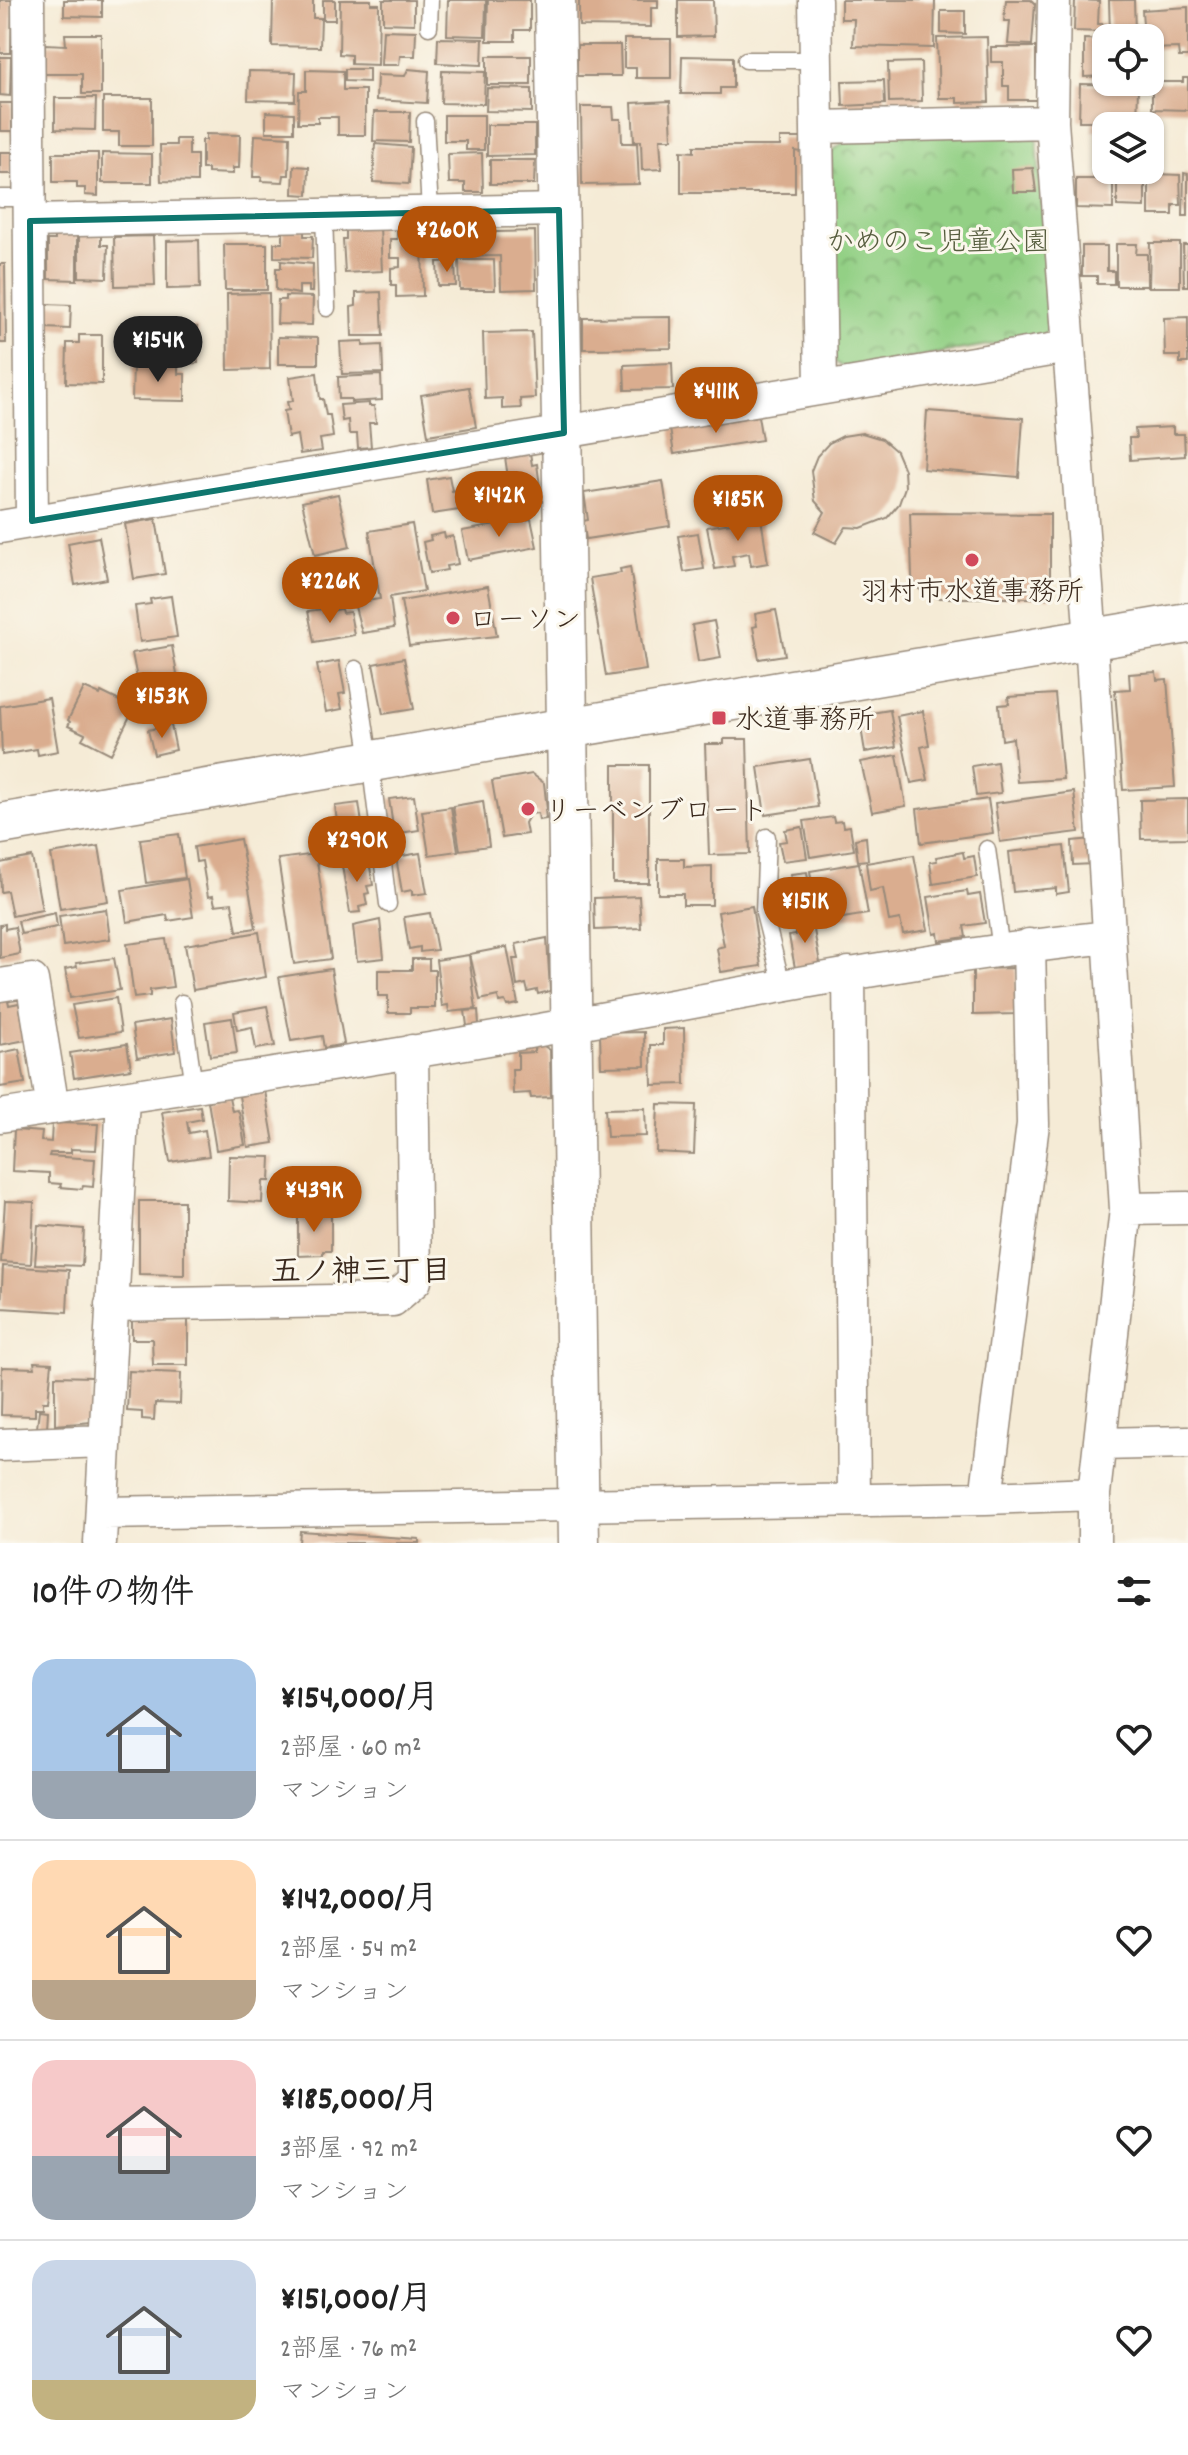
<!DOCTYPE html>
<html lang="ja">
<head>
<meta charset="utf-8">
<style>
  body { margin:0; font-family:Dekko,"Klee One",sans-serif; background:#f6f6f6; color:#222; height:100vh; display:flex; flex-direction:column; font-size:30px; white-space:nowrap }
  * { box-sizing:border-box; margin:0 }
  p { font-size:26px; color:#767676 }
  .icon { flex:none; width:44px; height:44px; fill:none; stroke:currentColor; stroke-width:2; stroke-linecap:round; stroke-linejoin:round }
  .map { position:relative; height:1543px; overflow:hidden }
  .details { display:flex; flex-direction:column; background:#fff; flex:1 }
  .details>* { flex:none }
  .controls { position:absolute; left:1092px; top:24px; display:grid; gap:16px }
  .controls a { display:grid; place-items:center; width:72px; height:72px; border-radius:16px; background:#fff; box-shadow:0 2px 6px #0004; font-size:40px }
  .price { position:absolute; translate:-50% -68px; padding:0 18px; border-radius:28px; background:#b45309; color:#fff; font-size:26px; line-height:52px; filter:drop-shadow(0 2px 4px #0008) }
  .price::after { content:''; position:absolute; left:50%; top:48px; width:24px; height:18px; margin-left:-12px; background:inherit; clip-path:polygon(0 0,100% 0,50% 100%) }
  .price.selected { background:#222; color:#fff }
  ul { padding:0; list-style:none }
  li { display:flex; align-items:center; gap:24px; height:200px; padding:0 32px }
  li+li { border-top:2px solid #e0e0e0 }
  li span { display:grid; place-items:center; flex:none; width:224px; height:160px; border-radius:24px; color:#555 }
  li>.icon { margin-inline-start:auto }
  span .icon { width:96px; height:96px; fill:#fffc; stroke-width:1 }
  li b { font-size:34px }
  h2 { display:flex; justify-content:space-between; align-items:center; height:96px; padding:0 32px; font-size:34px }
  .map>svg:first-child { display:block }
  .park { fill:url(#park-crowns); stroke:#677d52; stroke-width:2 }
  .building { fill:#daad8f }
  .lines { fill:none; stroke-linecap:round; stroke-linejoin:round }
  .service-casing { stroke:#988a7a; stroke-width:19 }
  .minor-casing { stroke:#988a7a; stroke-width:35 }
  .tertiary-casing { stroke:#988a7a; stroke-width:43 }
  .service { stroke:#fff; stroke-width:16 }
  .minor { stroke:#fff; stroke-width:32 }
  .tertiary { stroke:#fff; stroke-width:40 }
  .marked { fill:none; stroke:#0f766e; stroke-width:6; stroke-linejoin:round }
  .poi-dot { fill:#d1495b; stroke:#fbf7ec; stroke-width:3 }
  .labels { text-anchor:middle; stroke-width:6; stroke-linejoin:round; paint-order:stroke }
  .park-label { font-size:28px; fill:#555c3d; stroke:#fbf7ec }
  .poi-label { font-size:28px; fill:#3b2a1e; stroke:#fbf7ec; text-anchor:start }
  .neighbourhood-label { font-size:30px; font-weight:bold; fill:#3b2a1e; stroke:#fbf7ec }
</style>
</head>
<body>
<div class="map">
<svg width="1188" height="1543" viewBox="0 0 1188 1543">
  <defs>
    <pattern id="park-crowns" width="20" height="18" patternUnits="userSpaceOnUse" patternTransform="scale(2)"><rect width="20" height="18" fill="#93d085"/><path d="M2 6a3 3 0 1 1 6 0M12 15a3 3 0 1 1 6 0" fill="none" stroke="#79a96c"/></pattern>
  </defs>
  <rect width="100%" height="100%" fill="#fbf7ec"/>
  <filter id="ink" filterUnits="userSpaceOnUse"><feTurbulence type="fractalNoise" baseFrequency=".0125" numOctaves="2"/><feDisplacementMap in="SourceGraphic" scale="16" xChannelSelector="R" yChannelSelector="G"/><feConvolveMatrix kernelMatrix="1 2 1 2 8 2 1 2 1" color-interpolation-filters="sRGB"/></filter>
  <filter id="wash" filterUnits="userSpaceOnUse"><feTurbulence type="fractalNoise" baseFrequency=".006" numOctaves="4" result="noise"/><feDisplacementMap in="SourceGraphic" scale="32" xChannelSelector="R" yChannelSelector="G"/><feGaussianBlur stdDeviation="1.8" result="paint"/><feColorMatrix in="noise" values="0 0 0 0 0 0 0 0 0 0 0 0 0 0 0 0 0 1.4 0 .05"/><feComposite in="paint" operator="in"/></filter>
  <g filter="url(#wash)">
    <rect width="100%" height="100%" fill="#f5ebd6"/>
    <path class="park" d="M1029,131L1037,140L1051,325L1043,336L845,369L834,361L831,152L854,134Z"/>
    <g id="blocks">
      <path class="building" d="M0,0H12L11,53H0Z
        M64,0H102V17L64,16Z
        M273,0H313V18H321L320,47L272,46Z
        M323,0H335V20H323Z
        M340,0H371V4H379L378,65L351,64V55L339,54Z
        M383,0H414V24L383,23Z
        M448,0H486L485,36L447,35Z
        M488,0H530V30H515V41H487Z
        M579,0H658V8H651V27L579,26Z
        M678,0H713L714,36L678,37Z
        M841,0H935L934,48L853,46L854,19H841Z
        M1006,0H1031L1035,4L1032,45L1008,44L1010,21H1004Z
        M1075,0L1099,1L1098,24H1106V32L1074,31Z
        M1109,0H1134L1135,33L1110,34Z
        M1188,7V57H1179L1178,48L1150,49V38H1144L1142,10Z
        M941,11H965V34L941,33Z
        M383,30L416,31L415,56H400L399,65H381Z
        M65,34H101V94H82V74H45V44L66,45Z
        M987,37L989,102L957,103V98H939L937,38Z
        M438,38L483,39L482,65L437,63Z
        M624,39H671V78H636V68H624Z
        M1084,39L1106,40V76L1084,77Z
        M577,45H620L621,76H577Z
        M991,47H1036V100H1009V86H1003V62H991Z
        M487,56H531V85H487Z
        M682,56L733,57V88H720V94H681Z
        M0,57H11L10,96L0,95Z
        M921,62L922,101L889,102L888,63Z
        M345,69H369V82L345,81Z
        M408,69L429,71L427,103L376,100L377,75L405,76Z
        M306,70L343,71V90H365V135H338V117H318V123H298L299,91H306Z
        M249,71L296,72L295,101L248,100Z
        M442,71L485,72L484,104L441,103Z
        M1183,78H1188V110L1152,109V82H1183Z
        M884,80L885,104L843,106L842,81Z
        M1080,84L1138,85L1137,126H1106V131H1092L1093,121H1079Z
        M487,88L532,89V112L486,111Z
        M55,98H96L95,130L55,129Z
        M103,98H152V146H119V132H103Z
        M670,101L672,139H660L662,169L642,170L641,141H634L632,103Z
        M0,103H12V131H0Z
        M581,107H613L614,119H621L622,143H637L639,184L582,185Z
        M266,112L294,113V132H266Z
        M374,112H410L409,142L373,141Z
        M444,115H484V150H466V141H444Z
        M487,125H535V155L487,156Z
        M206,134L240,135L239,168H233V174L208,173V169H202V140H206Z
        M255,135L290,137L289,175H284L283,182L261,181L262,177H253Z
        M780,138H801V152L795,151V193H681V151L694,152V146H780Z
        M176,139H189V155H197V182L161,181L160,145H176Z
        M375,144L411,147L409,184L373,182Z
        M0,152H12V174H0Z
        M53,153H98V196L85,195V188H77V182H53Z
        M102,153L152,154V183H102Z
        M482,153L483,192H465V183H449L448,154Z
        M490,160H535L534,184H490Z
        M294,166L309,167L308,195L293,194Z
        M1033,168L1036,192H1013L1012,169Z
        M1184,173L1188,174V216H1183Z
        M1156,174L1180,175L1181,205H1173V215H1149V179H1156Z
        M1076,179H1113V209L1076,208Z
        M1117,182H1145V207L1117,206Z
        M380,226L382,271L345,273L343,239H346V228Z
        M397,227H422L423,296L396,297V285H391V268L400,267V258H390V239H397Z
        M283,230H304V236H313L312,258L274,257V243H283Z
        M535,231L536,289L501,290L500,256L453,257V233Z
        M55,235H77V280L48,279V240H55Z
        M79,235H101V245H108L107,278L79,277Z
        M153,236L155,285L115,286L114,237Z
        M199,240L200,288L167,289V241Z
        M1150,243H1180V287H1149Z
        M224,244H267V290H225Z
        M1116,244H1137L1136,254H1147V286H1116Z
        M1183,245H1188V286H1184Z
        M1082,246H1107V271H1114V284H1097V276H1082Z
        M459,260H494L495,290H460Z
        M281,261L313,264L312,292H309V286H299V294L276,290V268H281Z
        M455,261L456,286H438L437,262Z
        M0,264H5L6,343H0Z
        M381,292L383,336H352L351,307L356,306V293Z
        M269,293L270,369L228,370L227,294Z
        M285,296L313,297L312,325L277,324L278,300H285Z
        M46,304L71,305L70,329L44,328Z
        M671,317V348L583,349V318Z
        M1188,317V363H1180V356H1165L1164,318Z
        M197,327L198,363L180,364V356L150,357L149,328Z
        M532,332L535,398L520,399L521,408L502,409V398L485,399L483,333Z
        M79,335H102V384L66,383L67,343H79Z
        M278,337L318,338V364H278Z
        M363,341V346L382,345L383,373L342,374L340,342Z
        M672,363L673,389L625,390L624,365Z
        M133,366L178,367V374H185V401L132,400Z
        M317,373L320,399H323L326,415H330L333,437L320,439L322,451L300,454L297,435L288,437L284,411L289,410L287,402L293,401L290,377Z
        M381,375L382,400L351,402V399H339L338,377Z
        M469,387L476,427L428,435L421,395Z
        M369,403V406H374L376,423H369L371,447L358,448L357,434H349L348,420L342,421L340,405Z
        M927,411L1023,418L1019,477L923,469Z
        M758,416L762,440L674,454L670,429Z
        M1173,427V434H1184L1185,456L1130,460L1129,438H1136L1135,429Z
        M862,433L882,439L896,451L904,470L905,487L899,504L887,518L861,528L846,527L836,543L814,532L825,512L815,501L811,471L817,456L829,443L843,436Z
        M530,453L532,465L537,464L540,486L510,491L505,457Z
        M449,476L452,491L462,489L466,509L432,514L427,480Z
        M663,481L670,526L586,539L583,521L588,520L584,493Z
        M491,482V486L503,484L507,510L474,516L469,486Z
        M338,494L350,547L315,555L302,502Z
        M910,513L1050,514V598H938L927,595L918,588L912,577Z
        M761,518L768,563L751,566L749,553L732,556L734,566L715,569L707,527Z
        M156,519L165,574L134,579L125,524Z
        M531,519L537,547L468,560L462,531Z
        M412,524L424,591L390,597L394,628L362,633L354,603L380,599L369,531Z
        M444,533L445,538L453,536L458,564L446,566L447,570L429,573L423,542L431,540L430,536Z
        M698,533L704,569L684,572L678,536Z
        M99,537L107,579L75,585L68,543Z
        M630,567L646,670L606,676L590,578L621,573L620,569Z
        M488,586L497,636L409,646L401,601Z
        M171,596L177,637L140,642L135,606L151,604L150,599Z
        M323,609V612L341,609L342,613L350,612L354,635L314,642L308,611Z
        M776,610L785,655L759,659L753,627L757,626L755,614Z
        M714,621L721,658L698,662L692,625Z
        M172,646L183,709L167,712L166,705L143,709L132,653Z
        M404,658L414,709L383,714L373,664Z
        M339,661L345,693L339,694L342,709L326,712L317,665Z
        M1156,672L1157,680L1167,679L1175,787L1123,790L1115,690L1130,689L1129,674Z
        M84,688L100,695L101,692L134,708L111,754L82,739L85,734L68,726L70,722L68,720Z
        M1055,694L1063,779L1017,782L1013,738L1002,740L999,705L1009,704L1008,697Z
        M49,698L58,751L38,755L37,749L2,755L0,706Z
        M890,710L896,747L865,752L859,715Z
        M923,711L929,745L921,747L928,780L911,783L897,716Z
        M171,725L176,750L154,755L148,730Z
        M724,739H747L750,854L709,855L705,744H724Z
        M897,755L906,806L872,812L861,762Z
        M810,759L818,807L765,815L758,767Z
        M997,762L1001,793L976,796L972,766Z
        M613,765H649V883H613Z
        M532,774L544,783L547,810H545L546,819L539,820L538,813L530,814L525,823L527,834L502,838L492,781Z
        M1074,792L1079,832L1000,842L995,803Z
        M414,796L419,830L394,834L389,799Z
        M988,799L993,833L921,843L917,809Z
        M1188,799V838L1141,839L1140,800Z
        M483,801L489,846L460,850L453,806Z
        M359,803L366,851L341,854L335,806Z
        M451,807L458,851L429,855L422,811Z
        M833,817L834,822L842,821L843,827L850,826L854,850L810,857L804,821Z
        M802,827L807,858L783,861L779,842L787,841L785,830Z
        M179,834L185,878L146,883L140,839Z
        M866,837L868,860L858,861L855,839Z
        M240,839L256,928L237,931L232,903L215,905L213,896L208,897L202,861L196,862L194,847Z
        M1093,839L1094,864L1073,865L1072,841Z
        M99,846L108,901L60,909L51,854Z
        M1064,846L1069,892L1056,894V888L1013,892L1009,852Z
        M963,852L964,858L974,856L977,877L933,884L930,862L937,861L936,857Z
        M420,853L427,893L412,895V890L402,892L396,857Z
        M316,854L331,959L294,964L278,859Z
        M914,855L928,930L903,934L900,919L889,921L883,888L870,891L866,863Z
        M32,857L42,910L12,916L7,891L1,892L0,863Z
        M658,859H684V867L712,866V905H683V894H658Z
        M369,861L373,885L367,886L369,893L365,894L367,905L359,907L360,912L350,913L342,866Z
        M859,863L868,914L818,922L810,871Z
        M807,872L813,915L786,919L781,887L789,886L791,874Z
        M187,879L193,917L168,921L167,915L127,922L122,890Z
        M967,891L968,896L980,894L985,923L964,926L966,937L939,941L938,933L934,934L928,897Z
        M639,896L641,928L595,930L594,898Z
        M752,906L761,966L721,972L717,948L724,946L718,912Z
        M106,909L110,939L63,946L59,916Z
        M55,913L57,927L21,934L18,921Z
        M430,913L437,950L420,952V947L409,949L404,917Z
        M812,919L820,963L795,968L789,936L796,935L794,926L800,925L799,921Z
        M380,920L384,958L357,961L353,926Z
        M5,924V929L15,927L20,954L0,958V925Z
        M259,932L266,977L193,990L185,945Z
        M547,938L550,991L538,994L537,990L528,992L526,984L517,986L513,959H519L516,944Z
        M166,939L173,987L150,990V996L134,998L127,944Z
        M507,947L518,1004L507,1006L505,1001L499,1002L498,996L480,1000L470,954Z
        M469,955L476,1009L449,1012L448,1005L442,1006L436,960Z
        M114,958L120,990L70,998L65,969L77,967L76,963Z
        M412,959H429V970H435V1008H410V1013H388V996H378V970H412Z
        M1016,968L1017,1014L973,1015V969Z
        M331,969L344,1044L324,1048L322,1036L291,1041L279,977Z
        M116,998L121,1032L79,1038L72,1005Z
        M8,1000L9,1005L19,1003L26,1040L0,1045V1001Z
        M267,1006L275,1046L256,1049L252,1027L237,1030L234,1012Z
        M478,1010L479,1025L467,1026L465,1011Z
        M232,1018L237,1053L210,1056L205,1022Z
        M171,1019L175,1052L137,1058L132,1025Z
        M684,1028L685,1084L652,1085L651,1045H663V1029Z
        M644,1032L645,1066L601,1067L600,1033Z
        M127,1044L131,1069L74,1078L70,1053Z
        M534,1045H542L550,1050L551,1097L531,1098L530,1093L513,1094L512,1069H518V1053L534,1052Z
        M19,1049L25,1083L0,1087V1053Z
        M265,1091L274,1143L248,1147L239,1096Z
        M229,1097L232,1111L237,1110L239,1112L245,1145L216,1150L208,1101Z
        M658,1104L696,1105L694,1154L656,1152Z
        M200,1106L202,1119L187,1122L189,1133L205,1130L209,1156L170,1162L162,1112Z
        M645,1108L646,1136L607,1137L605,1109Z
        M52,1123L98,1124L96,1150L71,1149V1153H50L49,1156L95,1159L93,1187L83,1186L82,1189L60,1187L61,1184L49,1183V1173L12,1171L14,1130L42,1132L41,1141L51,1142Z
        M229,1156L271,1157L270,1181H263L262,1203L228,1201Z
        M5,1201L34,1202L31,1264L1,1262Z
        M139,1201H184V1275L139,1274Z
        M298,1214H331V1251H323V1255L298,1256Z
        M38,1225L84,1229L82,1266L35,1264Z
        M3,1266L69,1270L67,1312L1,1308Z
        M132,1319H188V1365H153L152,1339H132Z
        M34,1362L52,1363L48,1402H43V1408H35V1416L1,1415L2,1367L35,1368Z
        M129,1371L181,1373L180,1404L155,1403L154,1420L142,1419V1412L127,1411Z
        M55,1376L92,1377V1422L55,1425Z
        M39,1410L48,1411L47,1429L37,1428Z
        M300,1531L419,1539V1543H299Z"/>
    </g>
  </g>
  <g filter="url(#ink)">
    <use href="#blocks" fill-opacity="0" stroke="#988a7a" stroke-width="2"/>
    <g class="lines">
      <defs>
        <path id="service" d="M429,27L430,0
          M746,60H816
          M425,121L430,211
          M0,198H30
          M324,213L327,308
          M356,669L370,760L388,904
          M767,837L764,913L782,985
          M987,849L1001,950
          M182,1003L194,1086"/>
        <path id="minor" d="M28,0L32,521
          M815,0L821,387
          M1054,0L1052,122L1091,640L1126,1209L1094,1494V1543
          M817,127L1052,122
          M30,221L559,210
          M0,527L1068,347
          M849,973L854,1498
          M0,985L32,980L53,1108
          M0,1116C191,1086 383,1059 573,1024C751,992 929,956 1109,937
          M1126,1209L1188,1208
          M111,1305L393,1300L415,1281L412,1051
          M1100,1444L1188,1442
          M0,1445L105,1441
          M986,1498L1033,1124L1029,945
          M102,1513L986,1498L1094,1494
          M100,1543L123,1098"/>
        <path id="tertiary" d="M555,0C565,514 571,1029 579,1543
          M0,824L1188,623"/>
      </defs>
      <use href="#service" class="service-casing"/>
      <use href="#minor" class="minor-casing"/>
      <use href="#tertiary" class="tertiary-casing"/>
      <use href="#service" class="service"/>
      <use href="#minor" class="minor"/>
      <use href="#tertiary" class="tertiary"/>
    </g>
  </g>
  <path class="marked" d="M559,210L564,433L32,521L30,221Z"/>
  <g class="poi-dot">
    <circle cx="972" cy="560" r="8"/>
    <circle cx="453" cy="618" r="8"/>
    <rect x="711" y="710" width="16" height="16" rx="4"/>
    <circle cx="528" cy="809" r="8"/>
  </g>
  <g class="labels">
    <g class="park-label">
      <text x="938" y="250">かめのこ児童公園</text>
    </g>
    <g class="poi-label">
      <text x="972" y="600" text-anchor="middle">羽村市水道事務所</text>
      <text x="469" y="628">ローソン</text>
      <text x="735" y="728">水道事務所</text>
      <text x="544" y="819">リーベンブロート</text>
    </g>
    <g class="neighbourhood-label">
      <text x="361" y="1280">五ノ神三丁目</text>
    </g>
  </g>
</svg>
<div class="controls">
<a><svg class="icon" aria-label="locate" viewBox="0 0 24 24"><circle cx="12" cy="12" r="6"/><path d="M12 2v4M12 18v4M2 12h4M18 12h4"/></svg></a>
<a><svg class="icon" aria-label="layers" viewBox="0 0 24 24"><path d="M12 4l9 5-9 5-9-5zM3 14l9 5 9-5"/></svg></a>
</div>
<b class="price" style="left:447px;top:274px">¥260K</b>
<b class="price selected" style="left:158px;top:384px">¥154K</b>
<b class="price" style="left:716px;top:435px">¥411K</b>
<b class="price" style="left:499px;top:539px">¥142K</b>
<b class="price" style="left:738px;top:543px">¥185K</b>
<b class="price" style="left:330px;top:625px">¥226K</b>
<b class="price" style="left:162px;top:740px">¥153K</b>
<b class="price" style="left:357px;top:884px">¥290K</b>
<b class="price" style="left:805px;top:945px">¥151K</b>
<b class="price" style="left:314px;top:1234px">¥439K</b>
</div>
<section class="details">
<h2>10件の物件<svg class="icon" aria-label="filters" viewBox="0 0 24 24"><path d="M4 7h16M4 17h16"/><circle cx="9" cy="7" r="2"/><circle cx="15" cy="17" r="2"/></svg></h2>
<ul>
<li><span style="background:linear-gradient(#a9c7e8 70%,#9aa5b1 0)"><svg class="icon" aria-label="home" viewBox="0 0 24 24"><path d="M3 11l9-7 9 7M6 9v11h12V9"/></svg></span><div><b>¥154,000/月</b><p>2部屋 · 60 m²</p><p>マンション</p></div><svg class="icon" aria-label="heart" viewBox="0 0 24 24"><path d="M12 20l-8-8c-3-5 5-10 8-4 3-6 11-1 8 4z"/></svg></li>
<li><span style="background:linear-gradient(#ffd9b3 75%,#b9a48a 0)"><svg class="icon" aria-label="home" viewBox="0 0 24 24"><path d="M3 11l9-7 9 7M6 9v11h12V9"/></svg></span><div><b>¥142,000/月</b><p>2部屋 · 54 m²</p><p>マンション</p></div><svg class="icon" aria-label="heart" viewBox="0 0 24 24"><path d="M12 20l-8-8c-3-5 5-10 8-4 3-6 11-1 8 4z"/></svg></li>
<li><span style="background:linear-gradient(#f6c9c9 60%,#9aa5b1 0)"><svg class="icon" aria-label="home" viewBox="0 0 24 24"><path d="M3 11l9-7 9 7M6 9v11h12V9"/></svg></span><div><b>¥185,000/月</b><p>3部屋 · 92 m²</p><p>マンション</p></div><svg class="icon" aria-label="heart" viewBox="0 0 24 24"><path d="M12 20l-8-8c-3-5 5-10 8-4 3-6 11-1 8 4z"/></svg></li>
<li><span style="background:linear-gradient(#c9d6e8 75%,#c2b280 0)"><svg class="icon" aria-label="home" viewBox="0 0 24 24"><path d="M3 11l9-7 9 7M6 9v11h12V9"/></svg></span><div><b>¥151,000/月</b><p>2部屋 · 76 m²</p><p>マンション</p></div><svg class="icon" aria-label="heart" viewBox="0 0 24 24"><path d="M12 20l-8-8c-3-5 5-10 8-4 3-6 11-1 8 4z"/></svg></li>
</ul>
</section>
</body>
</html>
